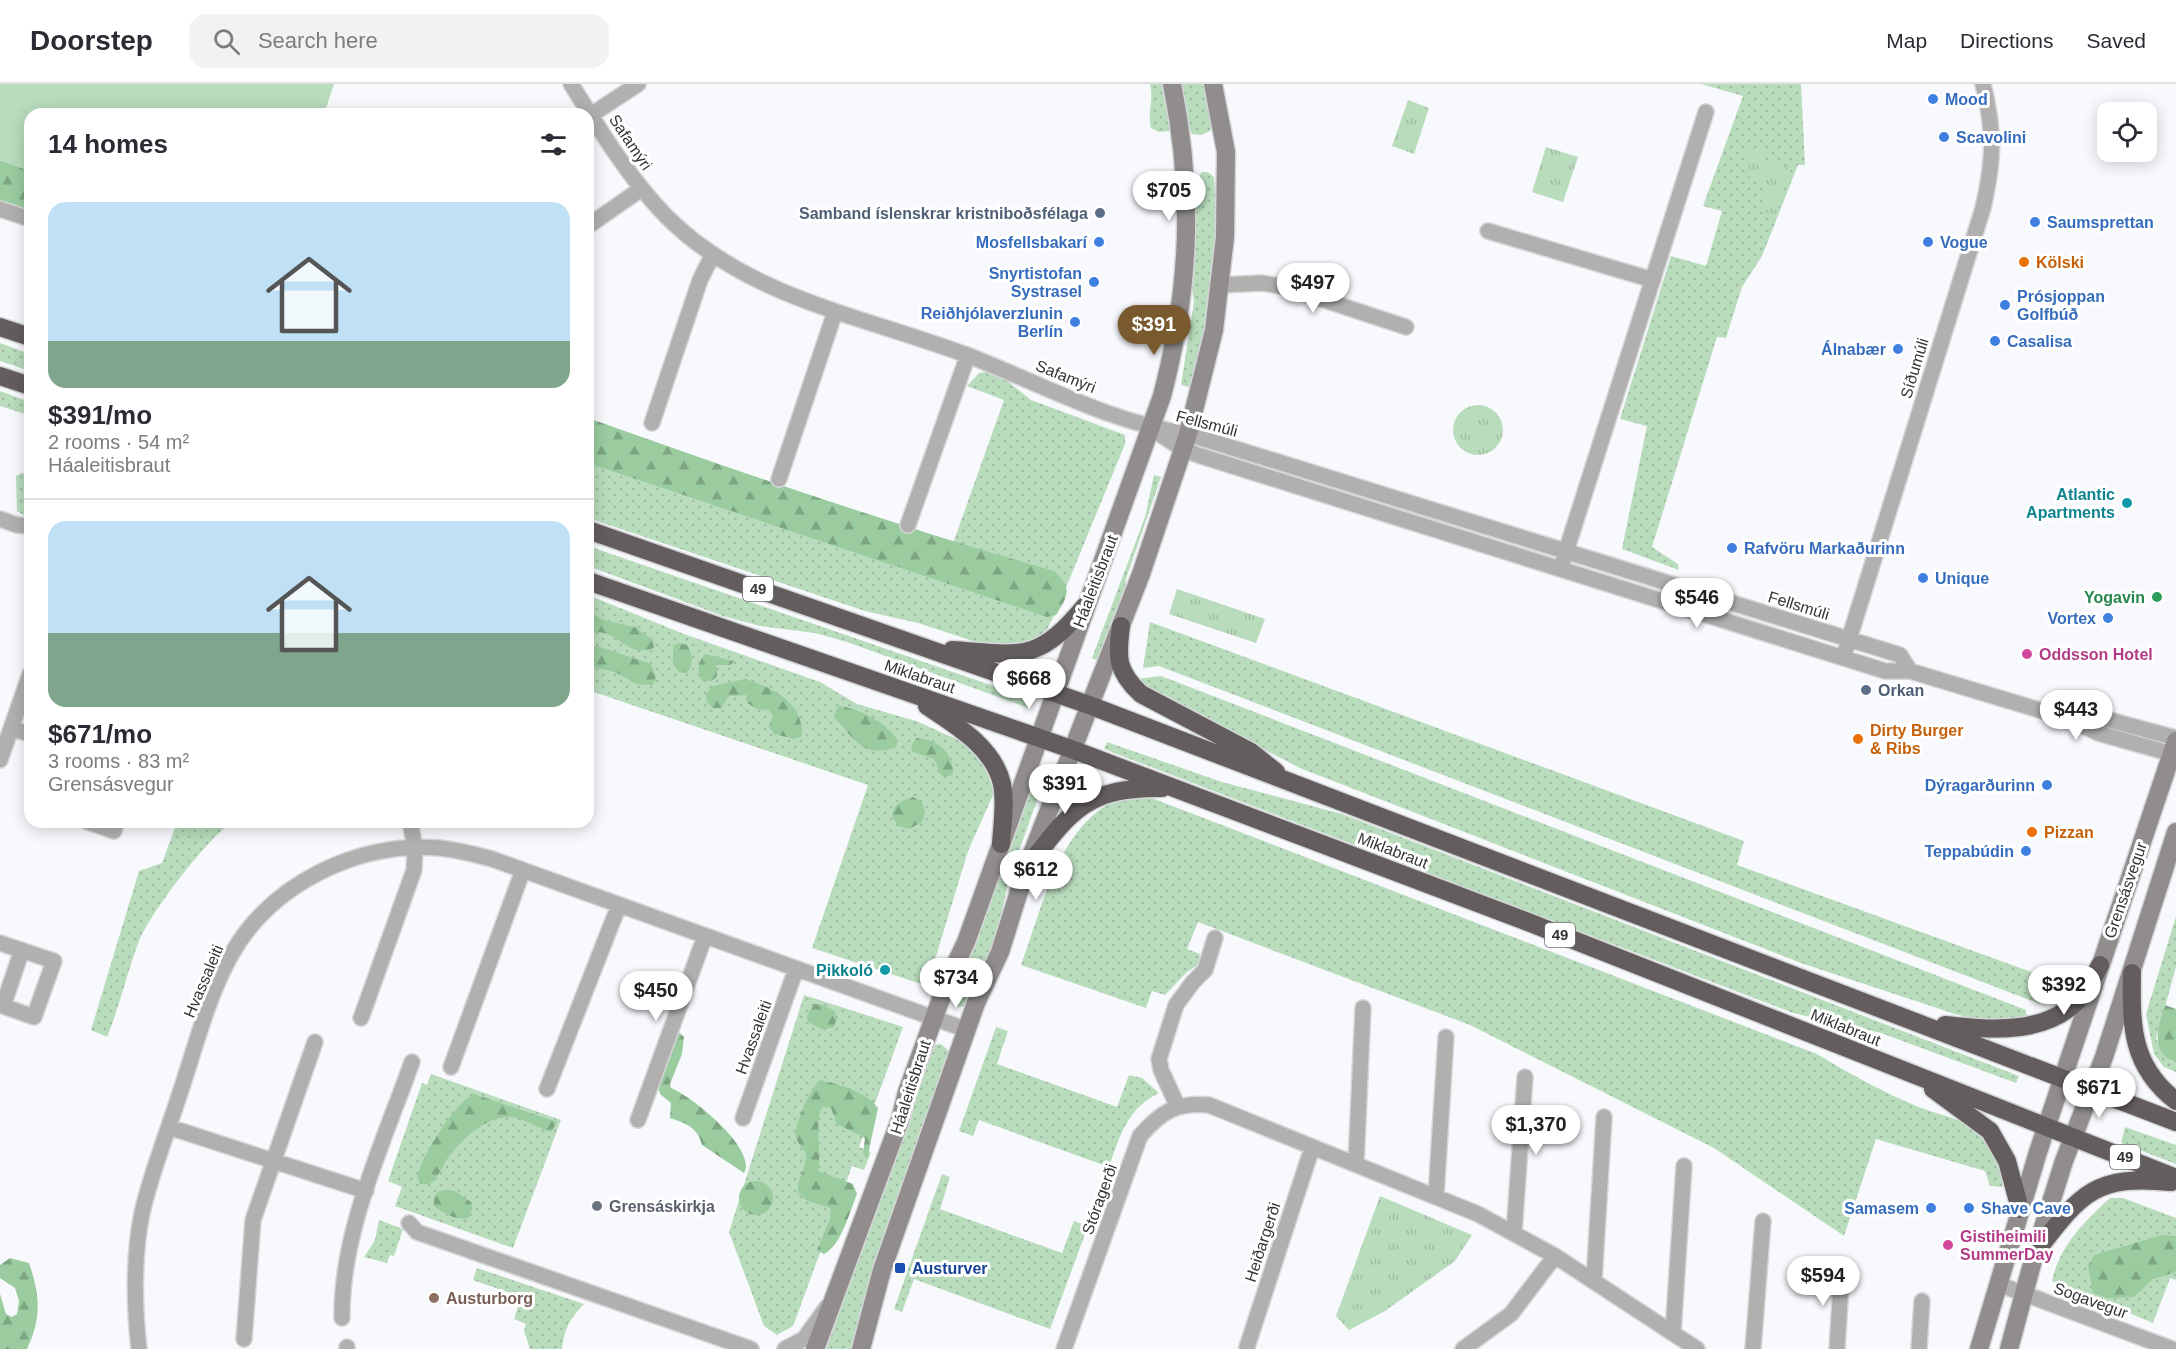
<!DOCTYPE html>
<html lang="en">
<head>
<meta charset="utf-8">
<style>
  body { margin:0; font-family:Arial,sans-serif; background:#f2f2f3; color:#2b2b33; height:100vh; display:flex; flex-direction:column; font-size:22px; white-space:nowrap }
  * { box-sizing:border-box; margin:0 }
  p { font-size:20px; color:#7c7c81 }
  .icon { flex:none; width:33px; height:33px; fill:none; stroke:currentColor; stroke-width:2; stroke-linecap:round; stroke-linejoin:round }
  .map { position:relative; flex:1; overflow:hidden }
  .sheet { position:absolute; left:24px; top:24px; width:570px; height:720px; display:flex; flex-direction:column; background:#fff; border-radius:18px; box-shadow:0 3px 15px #0003 }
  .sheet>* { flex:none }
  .buttons { position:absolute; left:2097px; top:18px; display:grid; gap:12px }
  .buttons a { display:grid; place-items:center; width:60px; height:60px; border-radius:12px; background:#fff; box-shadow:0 3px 15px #0003; font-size:30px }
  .price { position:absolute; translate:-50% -51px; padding:0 14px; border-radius:21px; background:#fff; color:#222; font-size:20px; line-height:39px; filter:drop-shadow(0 2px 3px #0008) }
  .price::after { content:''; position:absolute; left:50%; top:36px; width:18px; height:14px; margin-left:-9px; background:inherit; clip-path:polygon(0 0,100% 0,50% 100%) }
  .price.active { background:#795a2f; color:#fff }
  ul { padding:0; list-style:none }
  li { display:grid; align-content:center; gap:12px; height:318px; padding:0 24px }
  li+li { border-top:2px solid #e1e1e2 }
  li span { display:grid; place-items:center; height:186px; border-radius:18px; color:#555 }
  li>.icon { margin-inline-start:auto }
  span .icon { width:108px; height:108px; fill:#fffc; stroke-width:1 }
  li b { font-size:26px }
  h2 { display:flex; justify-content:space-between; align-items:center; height:72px; padding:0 24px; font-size:26px }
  header { display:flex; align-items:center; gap:36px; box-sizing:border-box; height:84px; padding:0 30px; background:#fff; border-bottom:2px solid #e1e1e2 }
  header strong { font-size:28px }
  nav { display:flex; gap:33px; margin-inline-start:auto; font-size:21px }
  .search { width:420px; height:54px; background:#f2f2f3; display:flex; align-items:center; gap:15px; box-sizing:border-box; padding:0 21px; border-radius:18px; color:#7c7c81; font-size:22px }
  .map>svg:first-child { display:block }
  .grass { fill:url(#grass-dots) }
  .forest { fill:url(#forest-firs) }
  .park { fill:url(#park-tufts) }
  .pitch { fill:#b9dcbd }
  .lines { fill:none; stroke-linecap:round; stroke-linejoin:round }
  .street-casing { stroke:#d5d6d9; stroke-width:18 }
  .secondary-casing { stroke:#d5d6d9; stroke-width:21 }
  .highway-casing { stroke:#d5d6d9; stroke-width:21 }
  .street { stroke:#b2b0af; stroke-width:15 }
  .secondary { stroke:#908d8c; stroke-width:18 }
  .highway { stroke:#635e5d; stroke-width:18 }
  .shop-dot { fill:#3f7fe0; stroke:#fff; stroke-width:2 }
  .service-dot { fill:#5c6f8a; stroke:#fff; stroke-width:2 }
  .food-dot { fill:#e8710a; stroke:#fff; stroke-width:2 }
  .culture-dot { fill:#0f9aa8; stroke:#fff; stroke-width:2 }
  .leisure-dot { fill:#2e9e5b; stroke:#fff; stroke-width:2 }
  .hotel-dot { fill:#d1479c; stroke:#fff; stroke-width:2 }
  .worship-dot { fill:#6b7280; stroke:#fff; stroke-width:2 }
  .transit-dot { fill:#1a4fb4; stroke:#fff; stroke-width:2 }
  .education-dot { fill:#8d6e63; stroke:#fff; stroke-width:2 }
  .labels { text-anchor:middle; stroke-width:6; stroke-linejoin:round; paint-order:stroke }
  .shield { fill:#fff; stroke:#717272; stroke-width:1.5 }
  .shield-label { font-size:15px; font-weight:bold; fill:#343536 }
  .shop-label { font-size:16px; font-weight:bold; fill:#366cbe; stroke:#fff; text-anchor:start }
  .street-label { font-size:16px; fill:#343536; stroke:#fff }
  .service-label { font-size:16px; font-weight:bold; fill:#4e5e75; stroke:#fff; text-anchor:end }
  .food-label { font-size:16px; font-weight:bold; fill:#c56008; stroke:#fff; text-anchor:start }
  .culture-label { font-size:16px; font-weight:bold; fill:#0d838f; stroke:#fff; text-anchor:end }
  .leisure-label { font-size:16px; font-weight:bold; fill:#27864d; stroke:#fff; text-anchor:end }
  .hotel-label { font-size:16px; font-weight:bold; fill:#b23c85; stroke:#fff; text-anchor:start }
  .worship-label { font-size:16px; font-weight:bold; fill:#5b616d; stroke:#fff; text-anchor:start }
  .transit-label { font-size:16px; font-weight:bold; fill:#164399; stroke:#fff; text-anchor:start }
  .education-label { font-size:16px; font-weight:bold; fill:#785e54; stroke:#fff; text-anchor:start }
</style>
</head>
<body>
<header>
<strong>Doorstep</strong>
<div class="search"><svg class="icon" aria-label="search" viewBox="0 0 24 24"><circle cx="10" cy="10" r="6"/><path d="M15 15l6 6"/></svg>Search here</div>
<nav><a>Map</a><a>Directions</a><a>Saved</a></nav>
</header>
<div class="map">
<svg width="2176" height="1265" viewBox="0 0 2176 1265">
  <defs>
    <pattern id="grass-dots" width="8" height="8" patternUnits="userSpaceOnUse" patternTransform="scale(1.5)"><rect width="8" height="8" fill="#b9dcbd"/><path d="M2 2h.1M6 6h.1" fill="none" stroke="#a0bda3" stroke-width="1.8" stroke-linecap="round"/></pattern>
    <pattern id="forest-firs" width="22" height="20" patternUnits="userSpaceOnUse" patternTransform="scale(1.5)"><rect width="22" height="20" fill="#9acca0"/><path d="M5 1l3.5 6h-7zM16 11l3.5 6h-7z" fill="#7ea683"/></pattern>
    <pattern id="park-tufts" width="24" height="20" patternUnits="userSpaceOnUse" patternTransform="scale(1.5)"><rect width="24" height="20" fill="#b9dcbd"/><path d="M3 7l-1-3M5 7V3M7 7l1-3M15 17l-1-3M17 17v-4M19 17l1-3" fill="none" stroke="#a0bda3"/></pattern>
  </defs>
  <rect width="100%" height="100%" fill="#f8f9fd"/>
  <path class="grass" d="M1150,0H1167L1174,41L1169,47L1159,48L1151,44C1147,29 1154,16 1150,0Z
    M1178,0H1206L1213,35L1210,47L1201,51L1192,50L1187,41Z
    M1701,0H1801L1805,81H1798L1762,172L1742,203L1726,254L1717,253L1652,463L1678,480L1679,486L1622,465L1647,342L1620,335L1671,172L1706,182L1722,127L1703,122L1743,12Z
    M1202,88H1208L1214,93C1220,165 1210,235 1193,304L1181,301L1194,218L1191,199L1196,98Z
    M0,259L30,270V287L0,277Z
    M986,288L1005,295L1031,316L1125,351V360L1056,528L1042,555L1029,562L991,563L918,539L865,527L588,434V377L940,496L1004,316L967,302L979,289Z
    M0,307L30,318V336L25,330L0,322Z
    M22,389L30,391V435L17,427L16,392Z
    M1154,391L1161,393L1126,495L1123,525L1103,579L1092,574L1145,433Z
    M588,462L1031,615L1028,624L847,558L815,549L760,542L723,532L588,482Z
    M588,511L684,550L820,598L857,620L916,637L963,658L983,674L994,709L968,767L927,902L812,864L868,701L588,606Z
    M1150,538L1744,757L1737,781L2059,898L2040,920L1159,582L1143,584Z
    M1161,592L2026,926L2027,934L1984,937L1955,930L1801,879L1341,700L1302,685L1234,650L1158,619L1137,595Z
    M1107,658L1222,698L1342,730L2019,992L2016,999L1881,949L1793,929L1104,665Z
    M1037,687L1046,691L1008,798L999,843L973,914L967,922L957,923L950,915Z
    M1149,713L1817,970C1850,990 1884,1009 1919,1023C1941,1032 1974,1037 1990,1055C1999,1066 2005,1090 2002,1103L1990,1102L1985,1087L1876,1055L1844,1152L1714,1064L1470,941L1198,838L1187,865L1200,870L1199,880L1187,888L1165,911L1152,907L1146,924L1021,881C1041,829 1057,748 1109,720L1107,715Z
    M177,738H232C207,755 151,828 139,857C127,888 120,922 107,953L91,946L139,787L162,779Z
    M2176,832V883L2156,955L2170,977L2176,979V988L2164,983L2154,970L2146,930Z
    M804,911L903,943L859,1063L871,1068L864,1086L852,1082L793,1242L777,1251L764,1242L729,1148Z
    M996,943L1008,947L997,980L1117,1023L1129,991L1142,994L1159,1009C1127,1025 1120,1051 1109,1083L979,1036L973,1052L959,1047Z
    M941,960L951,969L852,1265H826L909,1035L913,1010L933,961Z
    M431,990L561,1036L513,1164L395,1122L402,1103L388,1097L422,999L427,1001Z
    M2125,1043L2176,1061V1080L2121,1059Z
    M942,1090L950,1093L940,1125L1062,1169L1074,1137L1088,1142L1050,1245L914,1195L902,1228L894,1225Z
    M2110,1114H2123L2176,1134V1196L2170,1194L2153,1239L2052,1197C2060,1161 2084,1138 2110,1114Z
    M379,1136L403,1145L394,1172L390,1171L387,1179L364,1173L375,1156Z
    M477,1184L584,1220C570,1234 564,1245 562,1265H530L524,1247L526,1240L514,1235L521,1213L473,1196Z"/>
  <path class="forest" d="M0,76L30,87V131L0,121Z
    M588,334C742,389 897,442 1054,487C1073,503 1068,512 1056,531L1047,533L588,379Z
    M589,527L603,536L635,543L653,556L654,564C624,575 623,545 588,548Z
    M679,559L687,561C693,571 694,580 687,589L679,588L673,580V562Z
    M597,562L651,580L656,593L653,601L636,600L617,589L588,581V565Z
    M705,570L734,577L731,581H716L717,592L712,597H702C697,587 697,579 705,570Z
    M745,595C772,603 804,619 802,652L795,655L774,650L769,642L773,632L769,626L757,625L747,619L746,611L729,612L721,624H713L707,618L706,610L713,602Z
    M838,622C859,624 888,639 898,657L895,664C869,671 860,664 844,644C841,639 837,638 834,633Z
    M916,654C936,655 954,668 953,690L947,693L942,692L934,675L913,668L911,663Z
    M913,713L922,718L925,727L922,738L909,745L898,742L892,732C894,719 901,717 913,713Z
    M814,920L823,921L835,927L837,935L833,944L822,945L808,938L807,932Z
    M2165,921L2176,925V979C2149,968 2158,943 2165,921Z
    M680,949L684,953L682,970L670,1000L671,1004C692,1012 758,1066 744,1089L702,1061C698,1044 686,1039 670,1034L671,1019L660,1010L657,998L673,951Z
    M820,996C840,1001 865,1007 878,1024L867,1075L863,1069L865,1054L837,1040L831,1024L822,1023C814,1039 822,1066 818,1087L853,1100L857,1110C850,1127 841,1162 824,1170L817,1166L831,1133L830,1124L806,1116L798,1108C797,1095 804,1088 806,1076C808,1066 800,1064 797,1056C791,1044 811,1004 820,996Z
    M474,1010L557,1038L551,1048C538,1045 524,1034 511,1033C486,1031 458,1058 446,1077C441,1086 438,1093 430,1100H421L417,1093C424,1069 452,1022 474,1010Z
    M739 1114a17 17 0 1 1 34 0a17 17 0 1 1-34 0Z
    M445,1106L455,1107L471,1118L472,1126L468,1134C456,1137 443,1129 434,1122V1113L439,1107Z
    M2162,1151L2176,1152V1188L2153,1195L2134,1213L2107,1214L2093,1209L2088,1182L2094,1171Z
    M10,1174L29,1179C40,1211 42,1233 27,1265H0V1210L6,1230L12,1233L17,1230L19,1217L15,1204L0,1194V1181Z"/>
  <path class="park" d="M1408,16L1429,24L1414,70L1392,62Z
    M1546,63L1578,73L1563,118L1532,108Z
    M1757,63H1763L1761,79L1787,82L1786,99H1781L1778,130L1761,128L1764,97L1750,94L1744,85L1747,69Z
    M1453 346a25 25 0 1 1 50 0a25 25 0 1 1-50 0Z
    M1177,505L1265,535L1256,559L1169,530Z
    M1380,1112L1472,1151L1455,1177L1385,1227L1349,1246L1336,1232Z"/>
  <path class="pitch" d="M0,0H334L324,30H30V87L0,76Z"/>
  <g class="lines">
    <defs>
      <path id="street" d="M571,0C600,46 628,93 666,132C748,215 868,233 972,273C1043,301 1112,339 1188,350L1900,571L1910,587
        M591,31L638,0
        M0,125L30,135
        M588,142L641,105
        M1488,147L1653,196
        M1221,201L1262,199L1285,203L1406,243
        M652,339L700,196L713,170
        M1155,347L1184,366L1201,372L1885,587H1910L2069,635L2098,649L2176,671
        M779,395L835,228
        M0,435L17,441L30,442
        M908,441L968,271
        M1563,477L1706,28
        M1846,565L1983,124C1994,75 1995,49 1983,0
        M2072,635L2102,634L2176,654
        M11,644L30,650
        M0,676L30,590
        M88,738L114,747L116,738
        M0,859L54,877L34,933L3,922L22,866
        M361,934L414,786L415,763L410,738
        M451,983L523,786
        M547,1005L619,821
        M1178,1023L1161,986L1159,975L1176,921L1193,898L1205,886L1215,854
        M743,1034L796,885
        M638,1036L705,852
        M169,1043L366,1107
        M1356,1080L1363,924
        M1436,1112L1446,953
        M409,1139L417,1148L751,1265
        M1514,1149L1525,993
        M1594,1197L1604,1033
        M1998,1200L2172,1265
        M342,1234C341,1147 383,1060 412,978
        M1673,1249L1684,1082
        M244,1255L253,1136L315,958
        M347,1263V1265
        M1247,1263L1312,1064
        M139,1265C134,1220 133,1174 142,1129C151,1089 167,1050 179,1012C195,965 207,914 231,871C271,800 358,757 439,764C457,766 474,770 492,775L967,946
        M785,1265L804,1255L827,1223
        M1064,1265L1140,1052C1161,1028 1176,1018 1209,1021L1478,1130L1555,1172L1697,1265
        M1463,1265L1511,1230L1555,1172
        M1753,1265L1763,1137
        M1837,1265L1842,1184
        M1919,1265L1922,1217"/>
      <path id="secondary" d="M815,1265L900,1036L907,1008L947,898L966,858L1162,312C1190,205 1194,108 1172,0
        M861,1265L882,1186L976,919L1000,868L1026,785L1141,490L1188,350L1214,246L1225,153L1226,68L1213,0
        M1979,1265L2038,1068L2176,657
        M2009,1265L2035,1169L2064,1077L2104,973L2176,748"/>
      <path id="highway" d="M0,243L30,253
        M0,292L30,302
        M588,446L1089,621L2176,1038
        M588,497L1071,665L1528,838L2176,1094
        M1121,542C1117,573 1116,587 1141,610L1251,668L1276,688
        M952,566C1021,571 1038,579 1085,522
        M927,622C956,641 994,664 1002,700C1006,719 1002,741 1001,760
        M1026,785C1070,728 1085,703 1162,704
        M2132,889C2131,942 2131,982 2176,1017
        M1945,941C1991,946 2052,952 2084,909C2090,901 2095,890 2100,881
        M1933,1005L1990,1047L2007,1077L2020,1125
        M2035,1169C2080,1111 2093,1090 2171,1098"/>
    </defs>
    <use href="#street" class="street-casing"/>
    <use href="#secondary" class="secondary-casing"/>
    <use href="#highway" class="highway-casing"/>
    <use href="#street" class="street"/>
    <use href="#secondary" class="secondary"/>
    <use href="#highway" class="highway"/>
  </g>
  <g class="shop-dot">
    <circle cx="1933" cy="15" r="6"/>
    <circle cx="1944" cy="53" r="6"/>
    <circle cx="2035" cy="138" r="6"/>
    <circle cx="1099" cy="158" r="6"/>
    <circle cx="1928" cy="158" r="6"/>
    <circle cx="1094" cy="198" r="6"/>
    <circle cx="2005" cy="221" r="6"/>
    <circle cx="1075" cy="238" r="6"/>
    <circle cx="1995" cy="257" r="6"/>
    <circle cx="1898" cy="265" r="6"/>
    <circle cx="1732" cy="464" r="6"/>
    <circle cx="1923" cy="494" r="6"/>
    <circle cx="2108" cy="534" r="6"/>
    <circle cx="2047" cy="701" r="6"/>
    <circle cx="2026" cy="767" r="6"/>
    <circle cx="1931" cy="1124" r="6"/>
    <circle cx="1969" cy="1124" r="6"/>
  </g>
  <g class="service-dot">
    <circle cx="1100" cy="129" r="6"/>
    <circle cx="1866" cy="606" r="6"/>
  </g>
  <g class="food-dot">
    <circle cx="2024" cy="178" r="6"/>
    <circle cx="1858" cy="655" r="6"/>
    <circle cx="2032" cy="748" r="6"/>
  </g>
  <g class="culture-dot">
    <circle cx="2127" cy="419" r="6"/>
    <circle cx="885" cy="886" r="6"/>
  </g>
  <circle class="leisure-dot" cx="2157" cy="513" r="6"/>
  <g class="hotel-dot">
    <circle cx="2027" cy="570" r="6"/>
    <circle cx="1948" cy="1161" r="6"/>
  </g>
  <circle class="worship-dot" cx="597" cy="1122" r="6"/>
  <rect class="transit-dot" x="894" y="1178" width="12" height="12" rx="3"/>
  <circle class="education-dot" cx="434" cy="1214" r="6"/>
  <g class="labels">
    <g class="shield">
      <rect x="743" y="493" width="30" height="24" rx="4.5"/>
      <rect x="1545" y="839" width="30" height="24" rx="4.5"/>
      <rect x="2110" y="1061" width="30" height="24" rx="4.5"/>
    </g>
    <g class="shield-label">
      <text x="758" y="510">49</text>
      <text x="1560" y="856">49</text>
      <text x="2125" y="1078">49</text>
    </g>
    <g class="shop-label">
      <text x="1945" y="21">Mood</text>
      <text x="1956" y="59">Scavolini</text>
      <text x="2047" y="144">Saumsprettan</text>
      <text x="1087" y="164" text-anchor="end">Mosfellsbakarí</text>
      <text x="1940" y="164">Vogue</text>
      <text x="1082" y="195" text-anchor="end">Snyrtistofan<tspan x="1082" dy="18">Systrasel</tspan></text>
      <text x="2017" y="218">Prósjoppan<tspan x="2017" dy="18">Golfbúð</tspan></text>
      <text x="1063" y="235" text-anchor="end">Reiðhjólaverzlunin<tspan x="1063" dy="18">Berlín</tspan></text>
      <text x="2007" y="263">Casalisa</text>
      <text x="1886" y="271" text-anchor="end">Álnabær</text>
      <text x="1744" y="470">Rafvöru Markaðurinn</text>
      <text x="1935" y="500">Unique</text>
      <text x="2096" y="540" text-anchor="end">Vortex</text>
      <text x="2035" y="707" text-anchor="end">Dýragarðurinn</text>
      <text x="2014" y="773" text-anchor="end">Teppabúdin</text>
      <text x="1919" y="1130" text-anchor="end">Samasem</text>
      <text x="1981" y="1130">Shave Cave</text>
    </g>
    <g class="street-label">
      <text transform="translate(631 58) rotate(56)" y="6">Safamýri</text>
      <text transform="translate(1914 284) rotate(-73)" y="6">Síðumúli</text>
      <text transform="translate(1066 292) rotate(22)" y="6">Safamýri</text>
      <text transform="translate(1207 339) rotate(15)" y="6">Fellsmúli</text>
      <text transform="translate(1095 497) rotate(-69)" y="6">Háaleitisbraut</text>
      <text transform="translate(1799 521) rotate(17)" y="6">Fellsmúli</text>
      <text transform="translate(920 592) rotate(19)" y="6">Miklabraut</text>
      <text transform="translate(1393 766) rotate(21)" y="6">Miklabraut</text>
      <text transform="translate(2125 806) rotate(-71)" y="6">Grensásvegur</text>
      <text transform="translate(203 897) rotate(-67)" y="6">Hvassaleiti</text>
      <text transform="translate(1846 943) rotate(22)" y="6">Miklabraut</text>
      <text transform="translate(753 953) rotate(-70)" y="6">Hvassaleiti</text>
      <text transform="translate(910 1003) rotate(-72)" y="6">Háaleitisbraut</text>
      <text transform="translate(1099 1115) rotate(-70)" y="6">Stóragerði</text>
      <text transform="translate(1262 1158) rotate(-72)" y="6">Heiðargerði</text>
      <text transform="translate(2091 1216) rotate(20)" y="6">Sogavegur</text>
    </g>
    <g class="service-label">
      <text x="1088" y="135">Samband íslenskrar kristniboðsfélaga</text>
      <text x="1878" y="612" text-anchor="start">Orkan</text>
    </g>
    <g class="food-label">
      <text x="2036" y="184">Kölski</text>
      <text x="1870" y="652">Dirty Burger<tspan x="1870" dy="18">&amp; Ribs</tspan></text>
      <text x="2044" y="754">Pizzan</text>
    </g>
    <g class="culture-label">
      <text x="2115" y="416">Atlantic<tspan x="2115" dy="18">Apartments</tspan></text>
      <text x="873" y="892">Pikkoló</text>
    </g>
    <g class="leisure-label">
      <text x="2145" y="519">Yogavin</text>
    </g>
    <g class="hotel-label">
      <text x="2039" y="576">Oddsson Hotel</text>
      <text x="1960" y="1158">Gistiheimili<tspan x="1960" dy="18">SummerDay</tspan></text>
    </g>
    <g class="worship-label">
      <text x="609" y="1128">Grensáskirkja</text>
    </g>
    <g class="transit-label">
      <text x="912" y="1190">Austurver</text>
    </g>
    <g class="education-label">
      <text x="446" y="1220">Austurborg</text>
    </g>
  </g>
</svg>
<div class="buttons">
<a><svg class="icon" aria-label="locate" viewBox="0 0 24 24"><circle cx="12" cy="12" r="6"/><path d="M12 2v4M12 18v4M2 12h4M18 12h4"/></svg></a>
</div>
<b class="price" style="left:1169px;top:138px">$705</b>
<b class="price" style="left:1313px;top:230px">$497</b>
<b class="price active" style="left:1154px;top:272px">$391</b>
<b class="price" style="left:1697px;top:545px">$546</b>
<b class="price" style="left:1029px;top:626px">$668</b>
<b class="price" style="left:2076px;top:657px">$443</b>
<b class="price" style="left:1065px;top:731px">$391</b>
<b class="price" style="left:1036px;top:817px">$612</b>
<b class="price" style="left:956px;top:925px">$734</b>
<b class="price" style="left:2064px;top:932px">$392</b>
<b class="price" style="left:656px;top:938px">$450</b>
<b class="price" style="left:2099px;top:1035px">$671</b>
<b class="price" style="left:1536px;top:1072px">$1,370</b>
<b class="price" style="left:1823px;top:1223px">$594</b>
<section class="sheet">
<h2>14 homes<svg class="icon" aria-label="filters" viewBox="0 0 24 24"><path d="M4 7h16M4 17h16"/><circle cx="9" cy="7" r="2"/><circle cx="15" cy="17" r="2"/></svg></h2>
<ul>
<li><span style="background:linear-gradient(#bfe0f5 75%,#7fa58c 0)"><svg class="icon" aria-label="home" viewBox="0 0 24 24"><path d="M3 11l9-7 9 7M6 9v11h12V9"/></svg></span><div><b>$391/mo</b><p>2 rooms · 54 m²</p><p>Háaleitisbraut</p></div></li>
<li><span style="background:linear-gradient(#bfe0f5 60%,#7fa58c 0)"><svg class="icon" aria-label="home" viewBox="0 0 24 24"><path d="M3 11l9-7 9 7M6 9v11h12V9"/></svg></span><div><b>$671/mo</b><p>3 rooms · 83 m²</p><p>Grensásvegur</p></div></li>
</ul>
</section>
</div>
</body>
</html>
